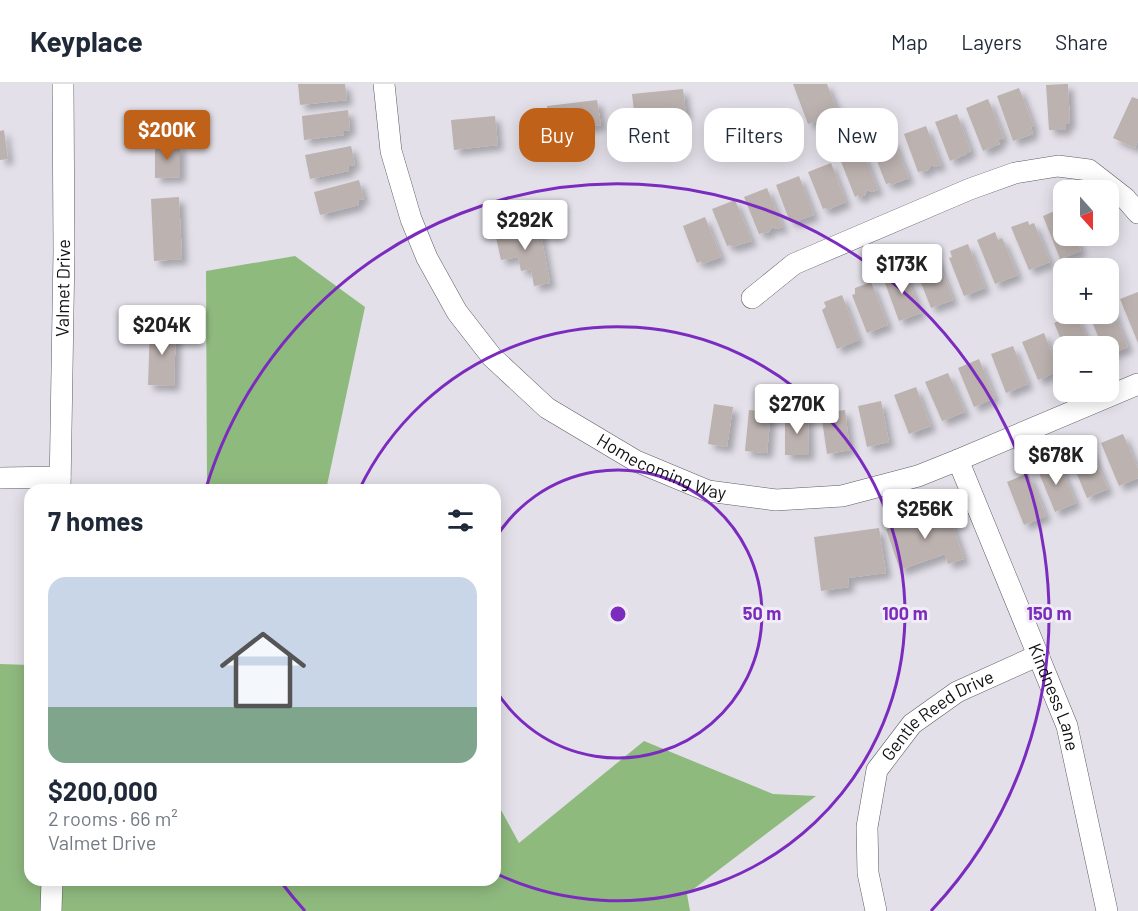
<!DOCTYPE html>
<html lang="en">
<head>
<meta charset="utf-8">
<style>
  body { margin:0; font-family:Barlow,sans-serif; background:#f2f2f3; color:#1f2937; height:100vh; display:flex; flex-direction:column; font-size:22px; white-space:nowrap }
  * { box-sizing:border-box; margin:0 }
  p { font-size:20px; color:#747a83 }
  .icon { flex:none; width:33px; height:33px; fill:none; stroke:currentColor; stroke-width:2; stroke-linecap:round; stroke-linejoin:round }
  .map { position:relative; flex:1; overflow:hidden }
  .side { position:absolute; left:24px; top:400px; width:477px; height:402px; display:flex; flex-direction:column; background:#fff; border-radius:18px; box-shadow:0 3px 15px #0003 }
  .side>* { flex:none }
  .top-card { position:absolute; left:519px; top:24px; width:528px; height:54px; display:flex; gap:12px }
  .needle { width:39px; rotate:159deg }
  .tools { position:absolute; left:1053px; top:96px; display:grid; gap:12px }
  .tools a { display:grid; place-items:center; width:66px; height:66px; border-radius:12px; background:#fff; box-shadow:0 3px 15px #0003; font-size:30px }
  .price { position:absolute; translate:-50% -51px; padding:0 14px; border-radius:6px; background:#fff; color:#222; font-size:20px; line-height:39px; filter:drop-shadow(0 2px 3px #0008) }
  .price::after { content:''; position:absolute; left:50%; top:36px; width:18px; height:14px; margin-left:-9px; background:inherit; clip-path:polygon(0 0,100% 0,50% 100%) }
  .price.active { background:#c0611a; color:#fff }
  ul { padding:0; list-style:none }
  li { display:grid; align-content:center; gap:12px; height:318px; padding:0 24px }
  li span { display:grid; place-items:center; height:186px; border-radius:18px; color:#555 }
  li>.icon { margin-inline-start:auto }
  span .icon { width:108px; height:108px; fill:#fffc; stroke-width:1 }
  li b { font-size:26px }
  h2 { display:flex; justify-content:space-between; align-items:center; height:72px; padding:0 24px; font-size:26px }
  .tag { padding:0 21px; border-radius:18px; background:#fff; box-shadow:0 3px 15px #0003; font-size:21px; line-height:54px }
  .tag.active { background:#c0611a; color:#fff }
  header { display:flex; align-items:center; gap:36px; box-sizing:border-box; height:84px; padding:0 30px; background:#fff; border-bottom:2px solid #e0e1e3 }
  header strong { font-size:28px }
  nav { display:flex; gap:33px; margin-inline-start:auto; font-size:21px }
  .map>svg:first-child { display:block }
  .forest { fill:#8fba7e }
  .building { fill:#bcb2af; filter:url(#shadow) }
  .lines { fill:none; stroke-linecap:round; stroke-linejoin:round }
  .minor-casing { stroke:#5e5c64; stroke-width:22 }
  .minor { stroke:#fff; stroke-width:21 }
  .ring { fill:none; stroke:#7b2cbf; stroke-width:3 }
  .labels { text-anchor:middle; stroke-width:6; stroke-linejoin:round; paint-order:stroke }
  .street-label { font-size:18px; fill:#100f12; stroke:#f0edf7 }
  .centre { fill:#7b2cbf; stroke:#f0edf7; stroke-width:3 }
  .ring-label { font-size:18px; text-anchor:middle; font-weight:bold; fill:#7b2cbf; stroke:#f0edf7; stroke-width:6; stroke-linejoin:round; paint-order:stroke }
</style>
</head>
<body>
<header>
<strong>Keyplace</strong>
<nav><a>Map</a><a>Layers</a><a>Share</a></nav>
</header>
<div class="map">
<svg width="1138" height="827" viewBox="0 0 1138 827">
  <defs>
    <filter id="shadow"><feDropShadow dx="5.5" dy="5.5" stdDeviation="3" flood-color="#0004"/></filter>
  </defs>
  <rect width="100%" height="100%" fill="#e3e0e9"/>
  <path class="forest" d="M295,172L365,223L326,406H207L206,187Z
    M0,580L30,581V796H495V715L519,759L644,657L773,710L816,712L687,810L690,827H0Z"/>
  <path class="building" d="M298,0H345L347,16L300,21Z
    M793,0H827L838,29L808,40Z
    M1065,0H1068L1070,40H1066V46H1049L1046,1Z
    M1019,4L1034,43H1031L1033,50L1013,57L997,12Z
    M683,5L686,31L635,36L632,10Z
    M1132,13L1138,15V56L1135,64L1113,54Z
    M988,15L1004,54L998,56L1000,60L983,67L966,24Z
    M597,16L601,41L550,48L547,22Z
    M348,26L350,46L344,47V51L304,56L302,32Z
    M957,30L971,67L967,69V70L950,77L935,38Z
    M495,32L498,61L454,66L451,36Z
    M926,42L941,81L935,83L931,81L928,86L918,88L904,50Z
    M4,46L8,75L0,76V47Z
    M893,55L909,94L891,101L890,99L886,100L872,64Z
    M180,61V93L155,94V62Z
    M351,62L355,81L348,82L349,87L310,95L305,71Z
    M862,66L878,106L872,108L867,106L865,111L859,114L858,111L855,113L840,75Z
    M831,79L846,118L827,126L826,124L823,125L808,88Z
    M799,92L814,131L795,138L794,137L790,138L776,101Z
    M359,96L364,115L358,116L359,121L320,131L314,108Z
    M767,104L783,143L777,145L772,143L769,148L759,150L744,113Z
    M179,113L182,175L154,177L151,115Z
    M735,116L752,157L732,163L731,161L727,162L712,125Z
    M1059,125L1061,131L1064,130V152H1075L1081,167L1060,175L1043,132Z
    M705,133L721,173L702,180L701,177L697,179L683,142Z
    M1028,137L1029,141L1034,139L1050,178L1029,186L1011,143Z
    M539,140L550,199L534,202L531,185L521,187L518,173L501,176L495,149Z
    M995,148L998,156L1002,154L1018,191L995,200L977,156Z
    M968,160L985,204L964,212L949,174L952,173L950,167Z
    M936,172L953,216L931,224L916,186L920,184L919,179Z
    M903,184L921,229L899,237L885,199L888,198L885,191Z
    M871,198L888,241L867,249L852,211L855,210V204Z
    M1138,208V259L1120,215Z
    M842,211L859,256L837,265L822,226L826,223L824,218Z
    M1110,219L1128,263L1108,271V262H1102L1089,230H1108V220Z
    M1076,230L1090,262H1064L1054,239Z
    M150,243H176L174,302L148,301Z
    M1044,249L1059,287L1038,296L1022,258Z
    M1013,262L1028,300L1006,309L991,270Z
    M979,275L995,314L974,323L958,284Z
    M948,289L965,328L942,337L925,298Z
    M916,303L931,342L909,350L894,311Z
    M881,317L889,358L867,363L858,322Z
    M714,320L733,323L727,363L708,360Z
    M749,326L771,328L767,369L745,367Z
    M845,326L850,366L827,370L821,329Z
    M785,330H808L809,371H785Z
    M1123,350L1138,385V394L1119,402L1101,359Z
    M1090,363L1108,405L1087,414L1069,371Z
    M1058,376L1076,419L1055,428L1037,384Z
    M1028,389L1046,432L1024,441L1007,398Z
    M947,425L964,475L948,480L945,470L900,486L886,445Z
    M879,444L886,489L848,494L849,503L821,507L814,453Z"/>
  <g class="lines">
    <defs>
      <g id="minor">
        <path id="s1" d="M384,0L391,67L411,135L427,174L457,228L492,273L547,324L636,377L708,407L776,416L842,412L918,392L958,376L1138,300"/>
        <path d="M752,214L794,180L970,105L1015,89L1058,82L1089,86L1125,114L1138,129"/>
        <path id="s2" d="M958,376L1067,642L1107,827"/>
        <path d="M0,394L60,393"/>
        <path id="s3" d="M60,406L64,167L63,0"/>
        <path d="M51,827L52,796"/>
        <path id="s4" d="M876,827L868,789L867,743L877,686L912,640L957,608L1039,571"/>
      </g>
    </defs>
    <use href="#minor" class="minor-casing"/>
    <use href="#minor" class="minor"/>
  </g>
  <g class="ring">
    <path d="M495 455A144 144 0 1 1 495 605"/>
    <path d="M359 406A287 287 0 1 1 497 790"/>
    <path d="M305 827A431 431 0 0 1 281 798M206 404A431 431 0 1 1 931 827"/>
  </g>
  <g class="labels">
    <g class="street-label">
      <text dy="6" stroke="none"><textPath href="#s3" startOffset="202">Valmet Drive</textPath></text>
      <text dy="6" stroke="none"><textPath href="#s1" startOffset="504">Homecoming Way</textPath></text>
      <text dy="6" stroke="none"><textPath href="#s2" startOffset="256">Kindness Lane</textPath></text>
      <text dy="6" stroke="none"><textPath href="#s4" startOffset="226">Gentle Reed Drive</textPath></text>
    </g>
  </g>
  <circle cx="618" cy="530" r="9" class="centre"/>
  <g class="ring-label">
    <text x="762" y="536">50 m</text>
    <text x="905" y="536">100 m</text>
    <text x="1049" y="536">150 m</text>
  </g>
</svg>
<div class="tools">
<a><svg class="needle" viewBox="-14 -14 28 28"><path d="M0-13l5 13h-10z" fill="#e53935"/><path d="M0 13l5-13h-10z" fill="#747a83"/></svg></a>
<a>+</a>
<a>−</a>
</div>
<b class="price active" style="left:167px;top:77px">$200K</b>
<b class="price" style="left:525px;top:167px">$292K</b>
<b class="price" style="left:902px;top:211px">$173K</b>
<b class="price" style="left:162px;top:272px">$204K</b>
<b class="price" style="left:797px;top:351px">$270K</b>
<b class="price" style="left:1056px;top:402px">$678K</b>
<b class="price" style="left:925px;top:456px">$256K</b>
<div class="top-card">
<a class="tag active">Buy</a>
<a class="tag">Rent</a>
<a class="tag">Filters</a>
<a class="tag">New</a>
</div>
<section class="side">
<h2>7 homes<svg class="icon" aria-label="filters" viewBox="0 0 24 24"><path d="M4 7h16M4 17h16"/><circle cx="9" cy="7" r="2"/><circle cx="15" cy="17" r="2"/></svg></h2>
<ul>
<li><span style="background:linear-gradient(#c9d6e8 70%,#7fa58c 0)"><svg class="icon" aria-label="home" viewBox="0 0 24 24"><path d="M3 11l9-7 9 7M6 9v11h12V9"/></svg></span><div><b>$200,000</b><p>2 rooms · 66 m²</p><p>Valmet Drive</p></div></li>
</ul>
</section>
</div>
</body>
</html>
